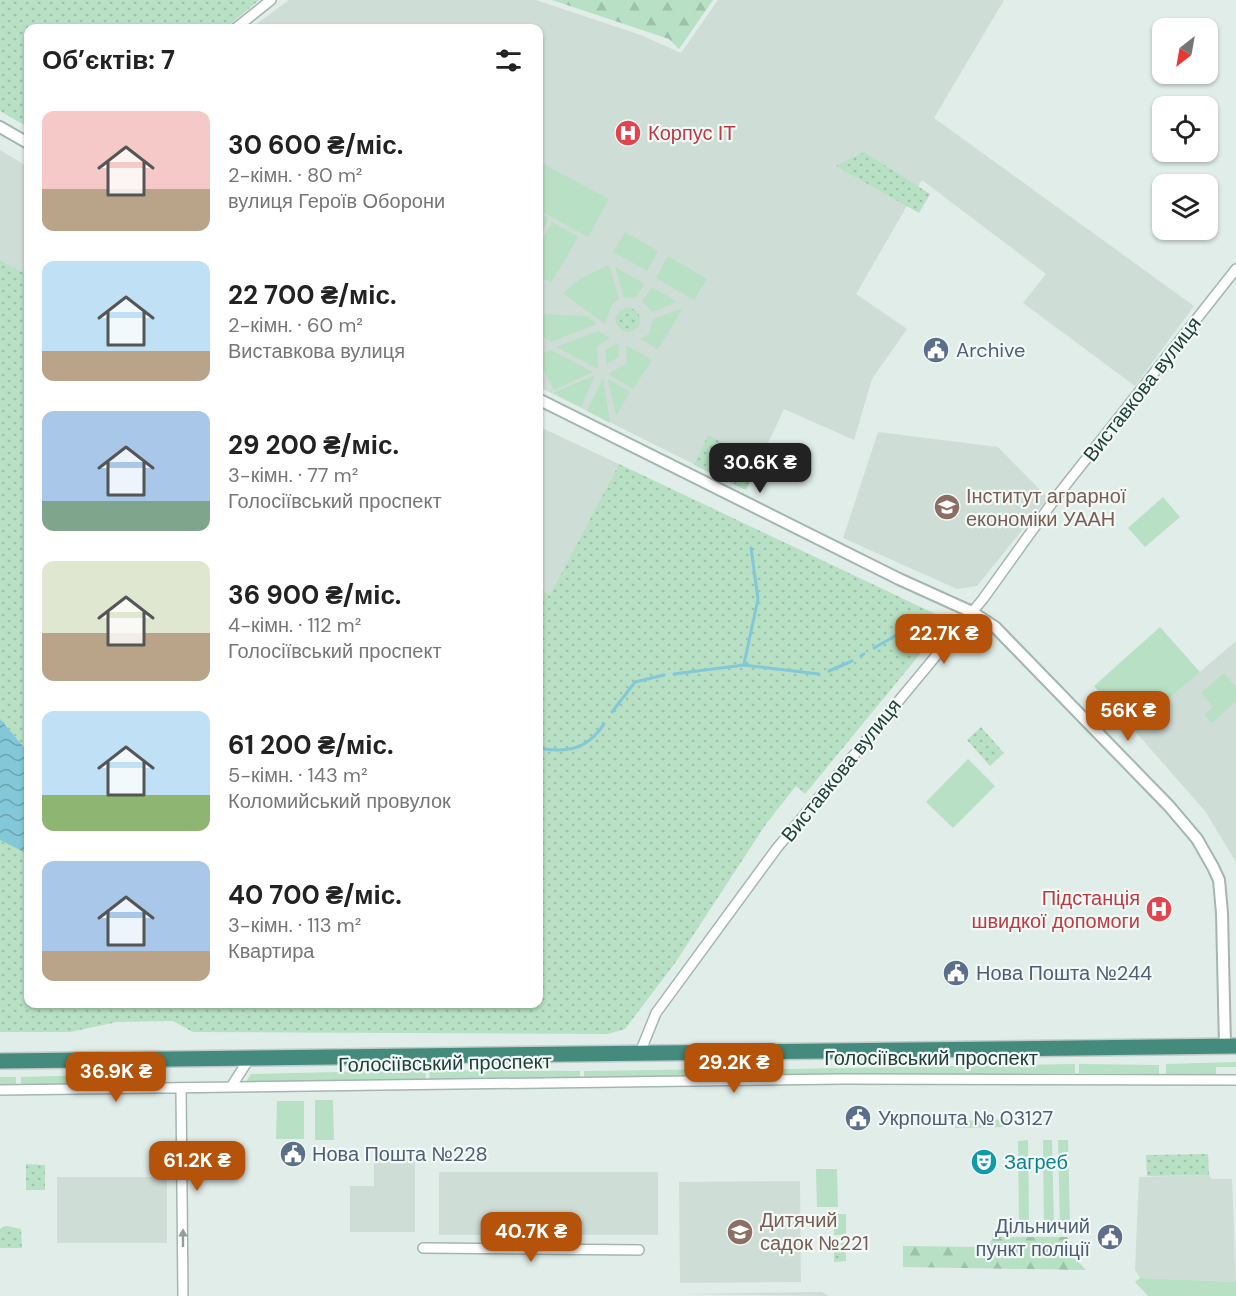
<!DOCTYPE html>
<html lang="uk">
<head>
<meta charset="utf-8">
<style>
  body { margin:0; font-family:"DM Sans",sans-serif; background:#f6f6f6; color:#222; height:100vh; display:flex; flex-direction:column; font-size:22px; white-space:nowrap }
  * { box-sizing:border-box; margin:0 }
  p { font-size:20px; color:#767676 }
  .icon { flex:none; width:33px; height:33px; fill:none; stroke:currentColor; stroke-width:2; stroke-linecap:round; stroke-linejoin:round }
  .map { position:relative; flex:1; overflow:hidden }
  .sheet { position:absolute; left:24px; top:24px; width:519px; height:984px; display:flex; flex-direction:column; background:#fff; border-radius:12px; box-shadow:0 2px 4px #0004 }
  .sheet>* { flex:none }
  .needle { width:39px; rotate:211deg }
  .controls { position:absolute; left:1152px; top:18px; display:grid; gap:12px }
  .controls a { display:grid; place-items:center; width:66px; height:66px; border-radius:12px; background:#fff; box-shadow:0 2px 4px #0004; font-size:30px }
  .price { position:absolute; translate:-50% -51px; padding:0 14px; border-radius:12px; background:#b45309; color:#fff; font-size:20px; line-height:39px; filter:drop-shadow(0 2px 3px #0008) }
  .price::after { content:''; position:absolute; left:50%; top:36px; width:18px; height:14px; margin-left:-9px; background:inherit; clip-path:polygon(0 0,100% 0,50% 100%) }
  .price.selected { background:#222; color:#fff }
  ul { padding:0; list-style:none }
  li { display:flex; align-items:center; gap:18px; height:150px; padding:0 18px }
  li span { display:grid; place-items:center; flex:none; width:168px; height:120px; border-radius:12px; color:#555 }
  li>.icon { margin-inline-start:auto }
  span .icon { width:72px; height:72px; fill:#fffc; stroke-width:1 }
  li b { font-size:26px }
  h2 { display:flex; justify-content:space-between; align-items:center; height:72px; padding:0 18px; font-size:26px }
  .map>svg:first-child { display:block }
  .built { fill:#cfddd7 }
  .grass { fill:#b7e0c4 }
  .forest { fill:url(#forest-firs) }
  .park { fill:url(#park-dots) }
  .water { fill:url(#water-waves) }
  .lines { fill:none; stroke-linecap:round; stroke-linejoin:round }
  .stream { stroke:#83c8d8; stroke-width:3 }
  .minor-casing { stroke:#a3b6b0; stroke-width:12 }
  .tertiary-casing { stroke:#a3b6b0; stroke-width:14 }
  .trunk-casing { stroke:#c0cac7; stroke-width:18 }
  .minor { stroke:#fff; stroke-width:9 }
  .tertiary { stroke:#fff; stroke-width:10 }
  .trunk { stroke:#448b7e; stroke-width:15 }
  .oneway { fill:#8fa09c }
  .labels { text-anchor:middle; stroke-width:4.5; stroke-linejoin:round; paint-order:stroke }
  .health-label { font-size:20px; fill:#be3a42; stroke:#f2f9f6; text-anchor:start }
  .service-label { font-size:20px; fill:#4e5e75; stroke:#f2f9f6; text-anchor:start }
  .street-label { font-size:20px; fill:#1f4038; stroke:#f2f9f6 }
  .education-label { font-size:20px; fill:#785e54; stroke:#f2f9f6; text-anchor:start }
  .culture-label { font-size:20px; fill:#0d838f; stroke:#f2f9f6; text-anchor:start }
</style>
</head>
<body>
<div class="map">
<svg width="1236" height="1296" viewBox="0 0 1236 1296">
  <defs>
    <pattern id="forest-firs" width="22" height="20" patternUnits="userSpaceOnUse" patternTransform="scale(1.5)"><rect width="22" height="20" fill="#b7e0c4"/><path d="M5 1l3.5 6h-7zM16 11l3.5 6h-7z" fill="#9dc1a9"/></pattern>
    <pattern id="park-dots" width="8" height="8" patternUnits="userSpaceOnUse" patternTransform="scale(1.5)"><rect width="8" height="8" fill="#b7e0c4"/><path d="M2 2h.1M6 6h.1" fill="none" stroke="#9dc1a9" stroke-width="1.8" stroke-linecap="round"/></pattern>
    <pattern id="water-waves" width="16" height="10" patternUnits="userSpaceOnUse" patternTransform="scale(1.5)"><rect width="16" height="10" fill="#83c8d8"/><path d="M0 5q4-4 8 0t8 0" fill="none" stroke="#6ba4b0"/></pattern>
  </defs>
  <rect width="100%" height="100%" fill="#e1ede8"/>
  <path class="built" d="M289,0H536L641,35L681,53L718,0H1004L934,118L1194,306L1135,386L1023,303L1046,274L922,180L856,294L907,329L872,379L854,440L784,409L746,490L539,387L538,28H251Z
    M0,150L28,167V275L0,260Z
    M538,426L619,464L550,596L539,589Z
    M878,432L998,447L1048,498L977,586L957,589L843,538Z
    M1236,641V862L1205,811L1133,729Z
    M374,1154H415V1232H350V1186H374Z
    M439,1172H658V1235H439Z
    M1209,1175L1212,1179H1232L1236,1282L1140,1278L1135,1270L1139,1177Z
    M57,1177H167V1243H57Z
    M800,1181L801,1282L680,1283L679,1182Z
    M822,1292L829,1296L682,1294Z"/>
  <path class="grass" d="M538,161L609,199L588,237L539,210Z
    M539,212L549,218L539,238Z
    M552,222L578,237L551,283L539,276V245Z
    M625,232L658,251L647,271L613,252Z
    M668,256L707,279L694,300L656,278Z
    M609,265L619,299L612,304L605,324L563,293L580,279Z
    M615,267L645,284L636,297L624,298Z
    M652,287L677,302L652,312L642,301Z
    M683,308L658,349L640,339L649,334L653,319Z
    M542,314L586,316L597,324L551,342L539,335V318Z
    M598,331L610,338L597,346L598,369L556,347Z
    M618,343L619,356L607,365L605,350Z
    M626,345L652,360L633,389L608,374L627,363Z
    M550,350L593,372L554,390L539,362V354Z
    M595,375L581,407L554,393Z
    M603,378L610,423L587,411Z
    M608,379L630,392L616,416Z
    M1163,497L1180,517L1145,547L1128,528Z
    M1160,627L1200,672L1133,729L1094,686Z
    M1224,673L1236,687V702L1212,723L1205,715L1213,707L1201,693Z
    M968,759L995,786L953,828L926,802Z
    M1236,1062V1067H1216V1074H1166V1064Z
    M1075,1064V1073L728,1077L727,1070Z
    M1079,1064L1159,1065V1074L1079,1073Z
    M724,1069V1077L584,1078V1071Z
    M425,1070L426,1080L246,1082L251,1074Z
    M429,1070L580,1071V1078L430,1081Z
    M94,1075V1086L21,1087V1077Z
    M0,1077H16V1086H0Z
    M315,1100H333L334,1140H315Z
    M277,1101H304V1139H276Z
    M1010,1119V1127L955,1128V1121Z
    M1028,1140L1029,1224L1019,1225L1018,1141Z
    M1043,1140H1052L1054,1224H1044Z
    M1058,1140H1068L1070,1224H1060Z
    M816,1169H837L838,1207H817Z
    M834,1214H846V1235H834Z
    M1140,1278L1236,1282V1296H1148L1135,1282Z"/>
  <path class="forest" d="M552,0H713L679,49L669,39Z
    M993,1237H1068V1251L1086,1270L903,1267V1246L988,1247Z"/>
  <path class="park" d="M0,0H259L226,28H28V127L0,111Z
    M864,152L930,194L919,213L836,166Z
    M0,260L28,275V1004H538L539,589L550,595L619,464L948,620L805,794L796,786L766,824L675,963L625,1029L608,1034L193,1032L173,1021L117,1022L70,1032H0Z
    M616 320a12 12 0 1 1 24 0a12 12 0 1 1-24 0Z
    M708,435L760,461L746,490L694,465Z
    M981,727L1004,753L990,766L967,740Z
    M1208,1154L1209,1175L1147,1176L1146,1155Z
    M26,1164L45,1165V1190H26Z
    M6,1226L21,1229L22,1248H0V1229Z
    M834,1241H846V1261L834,1262Z"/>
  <path class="water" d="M0,719L28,752V854L0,840Z"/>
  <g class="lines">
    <path class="stream" d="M874,648L902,632
      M861,656L864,654
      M744,664L758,599L751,548
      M829,671L852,661
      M674,674L744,665L819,674
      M612,712L635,682L664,675
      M538,748C567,753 587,750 604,724
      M245,1004L247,1007"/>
    <defs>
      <path id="minor" d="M236,28L271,0
        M639,1055L656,1013L777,848L983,599L1057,496L1236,269
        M231,1087L249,1059
        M181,1089L183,1296
        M0,1090L844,1079L1236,1080
        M423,1248L639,1250"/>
      <path id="tertiary" d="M0,127L28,143
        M538,399L899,579L972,612L995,627L1169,806L1197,839L1213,867L1219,880L1222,913L1225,1046"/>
      <path id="trunk" d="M0,1061L1236,1046"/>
    </defs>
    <use href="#minor" class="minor-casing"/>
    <use href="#tertiary" class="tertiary-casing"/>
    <use href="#trunk" class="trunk-casing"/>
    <use href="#minor" class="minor"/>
    <use href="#tertiary" class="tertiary"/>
    <use href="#trunk" class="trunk"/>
  </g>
  <defs><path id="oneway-solid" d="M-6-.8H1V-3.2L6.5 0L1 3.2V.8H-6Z" transform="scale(1.5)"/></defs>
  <use class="oneway" href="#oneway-solid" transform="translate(183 1238) rotate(-90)"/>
  <defs>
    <symbol id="hospital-disc" viewBox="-11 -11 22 22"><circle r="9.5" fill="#e0444e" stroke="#f2f9f6"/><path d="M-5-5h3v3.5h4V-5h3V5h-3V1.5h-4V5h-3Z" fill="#fff"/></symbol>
    <symbol id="civic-disc" viewBox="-11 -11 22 22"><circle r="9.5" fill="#5c6f8a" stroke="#f2f9f6"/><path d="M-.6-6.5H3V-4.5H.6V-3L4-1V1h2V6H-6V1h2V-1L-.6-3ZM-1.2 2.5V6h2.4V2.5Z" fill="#fff"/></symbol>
    <symbol id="university-disc" viewBox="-11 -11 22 22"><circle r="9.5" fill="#8d6e63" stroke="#f2f9f6"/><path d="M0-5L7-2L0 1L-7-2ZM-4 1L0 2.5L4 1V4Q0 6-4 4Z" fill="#fff"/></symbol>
    <symbol id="theatre-disc" viewBox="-11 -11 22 22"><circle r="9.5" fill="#0f9aa8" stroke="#f2f9f6"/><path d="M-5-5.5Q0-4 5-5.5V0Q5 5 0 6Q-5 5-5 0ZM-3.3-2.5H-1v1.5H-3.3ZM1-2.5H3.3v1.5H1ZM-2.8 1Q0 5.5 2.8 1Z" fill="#fff"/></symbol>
    <symbol id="school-disc" viewBox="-11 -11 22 22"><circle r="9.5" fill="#8d6e63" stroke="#f2f9f6"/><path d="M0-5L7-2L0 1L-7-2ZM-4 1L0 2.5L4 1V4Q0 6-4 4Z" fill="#fff"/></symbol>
  </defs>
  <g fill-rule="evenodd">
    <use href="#hospital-disc" x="613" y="118" width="30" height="30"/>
    <use href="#civic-disc" x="921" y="335" width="30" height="30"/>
    <use href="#university-disc" x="932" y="492" width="30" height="30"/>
    <use href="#hospital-disc" x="1144" y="894" width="30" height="30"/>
    <use href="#civic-disc" x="941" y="958" width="30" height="30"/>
    <use href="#civic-disc" x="843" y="1103" width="30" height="30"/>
    <use href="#civic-disc" x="278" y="1139" width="30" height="30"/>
    <use href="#theatre-disc" x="969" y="1147" width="30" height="30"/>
    <use href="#school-disc" x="725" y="1217" width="30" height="30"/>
    <use href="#civic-disc" x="1095" y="1222" width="30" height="30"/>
  </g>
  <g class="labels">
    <g class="health-label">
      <text x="648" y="140">Корпус ІТ</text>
      <text x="1140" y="905" text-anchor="end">Підстанція<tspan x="1140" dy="23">швидкої допомоги</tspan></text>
    </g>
    <g class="service-label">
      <text x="956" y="357">Archive</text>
      <text x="976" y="980">Нова Пошта №244</text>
      <text x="878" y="1125">Укрпошта № 03127</text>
      <text x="312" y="1161">Нова Пошта №228</text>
      <text x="1090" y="1233" text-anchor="end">Дільничий<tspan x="1090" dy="23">пункт поліції</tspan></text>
    </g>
    <g class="street-label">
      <text transform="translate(1142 389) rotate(-52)" y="7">Виставкова вулиця</text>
      <text transform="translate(841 770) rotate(-51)" y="7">Виставкова вулиця</text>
      <text x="931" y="1065">Голосіївський проспект</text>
      <text transform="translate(445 1063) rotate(-1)" y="7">Голосіївський проспект</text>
    </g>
    <g class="education-label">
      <text x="966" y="503">Інститут аграрної<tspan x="966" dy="23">економіки УААН</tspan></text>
      <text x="760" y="1227">Дитячий<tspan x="760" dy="23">садок №221</tspan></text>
    </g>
    <g class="culture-label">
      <text x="1004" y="1169">Загреб</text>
    </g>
  </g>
</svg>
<div class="controls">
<a><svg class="needle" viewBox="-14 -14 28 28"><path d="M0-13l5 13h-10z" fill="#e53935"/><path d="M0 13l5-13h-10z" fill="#767676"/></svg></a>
<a><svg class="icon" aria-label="locate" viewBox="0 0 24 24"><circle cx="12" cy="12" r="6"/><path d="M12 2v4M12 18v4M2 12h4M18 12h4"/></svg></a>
<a><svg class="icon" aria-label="layers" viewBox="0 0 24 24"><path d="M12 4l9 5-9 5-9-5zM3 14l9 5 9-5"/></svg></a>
</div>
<b class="price selected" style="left:760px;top:494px">30.6K ₴</b>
<b class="price" style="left:944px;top:665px">22.7K ₴</b>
<b class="price" style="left:1128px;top:742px">56K ₴</b>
<b class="price" style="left:734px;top:1094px">29.2K ₴</b>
<b class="price" style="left:116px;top:1103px">36.9K ₴</b>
<b class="price" style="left:197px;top:1192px">61.2K ₴</b>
<b class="price" style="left:531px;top:1263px">40.7K ₴</b>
<section class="sheet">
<h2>Об’єктів: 7<svg class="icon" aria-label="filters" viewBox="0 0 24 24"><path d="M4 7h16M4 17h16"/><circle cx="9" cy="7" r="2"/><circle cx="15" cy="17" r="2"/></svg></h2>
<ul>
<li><span style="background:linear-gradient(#f6c9c9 65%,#b9a48a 0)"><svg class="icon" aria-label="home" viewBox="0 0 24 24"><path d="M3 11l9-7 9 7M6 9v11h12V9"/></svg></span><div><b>30 600 ₴/міс.</b><p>2-кімн. · 80 m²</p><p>вулиця Героїв Оборони</p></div></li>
<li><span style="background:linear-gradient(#bfe0f5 75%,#b9a48a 0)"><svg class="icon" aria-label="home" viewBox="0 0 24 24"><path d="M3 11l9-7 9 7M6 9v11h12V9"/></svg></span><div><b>22 700 ₴/міс.</b><p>2-кімн. · 60 m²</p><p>Виставкова вулиця</p></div></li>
<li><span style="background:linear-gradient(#a9c7e8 75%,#7fa58c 0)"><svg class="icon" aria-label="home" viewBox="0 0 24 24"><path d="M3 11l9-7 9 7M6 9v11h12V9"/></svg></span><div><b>29 200 ₴/міс.</b><p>3-кімн. · 77 m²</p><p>Голосіївський проспект</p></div></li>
<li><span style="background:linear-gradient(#dfe7d0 60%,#b9a48a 0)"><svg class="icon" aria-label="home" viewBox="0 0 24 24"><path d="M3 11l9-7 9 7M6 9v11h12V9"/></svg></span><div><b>36 900 ₴/міс.</b><p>4-кімн. · 112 m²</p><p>Голосіївський проспект</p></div></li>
<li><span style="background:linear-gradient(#bfe0f5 70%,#8fb573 0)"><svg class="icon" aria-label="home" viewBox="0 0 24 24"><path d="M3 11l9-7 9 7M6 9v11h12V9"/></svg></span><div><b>61 200 ₴/міс.</b><p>5-кімн. · 143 m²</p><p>Коломийський провулок</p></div></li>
<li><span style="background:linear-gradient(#a9c7e8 75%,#b9a48a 0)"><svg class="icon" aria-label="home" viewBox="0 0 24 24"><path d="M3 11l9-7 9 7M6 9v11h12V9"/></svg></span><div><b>40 700 ₴/міс.</b><p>3-кімн. · 113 m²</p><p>Квартира</p></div></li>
</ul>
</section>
</div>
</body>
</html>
